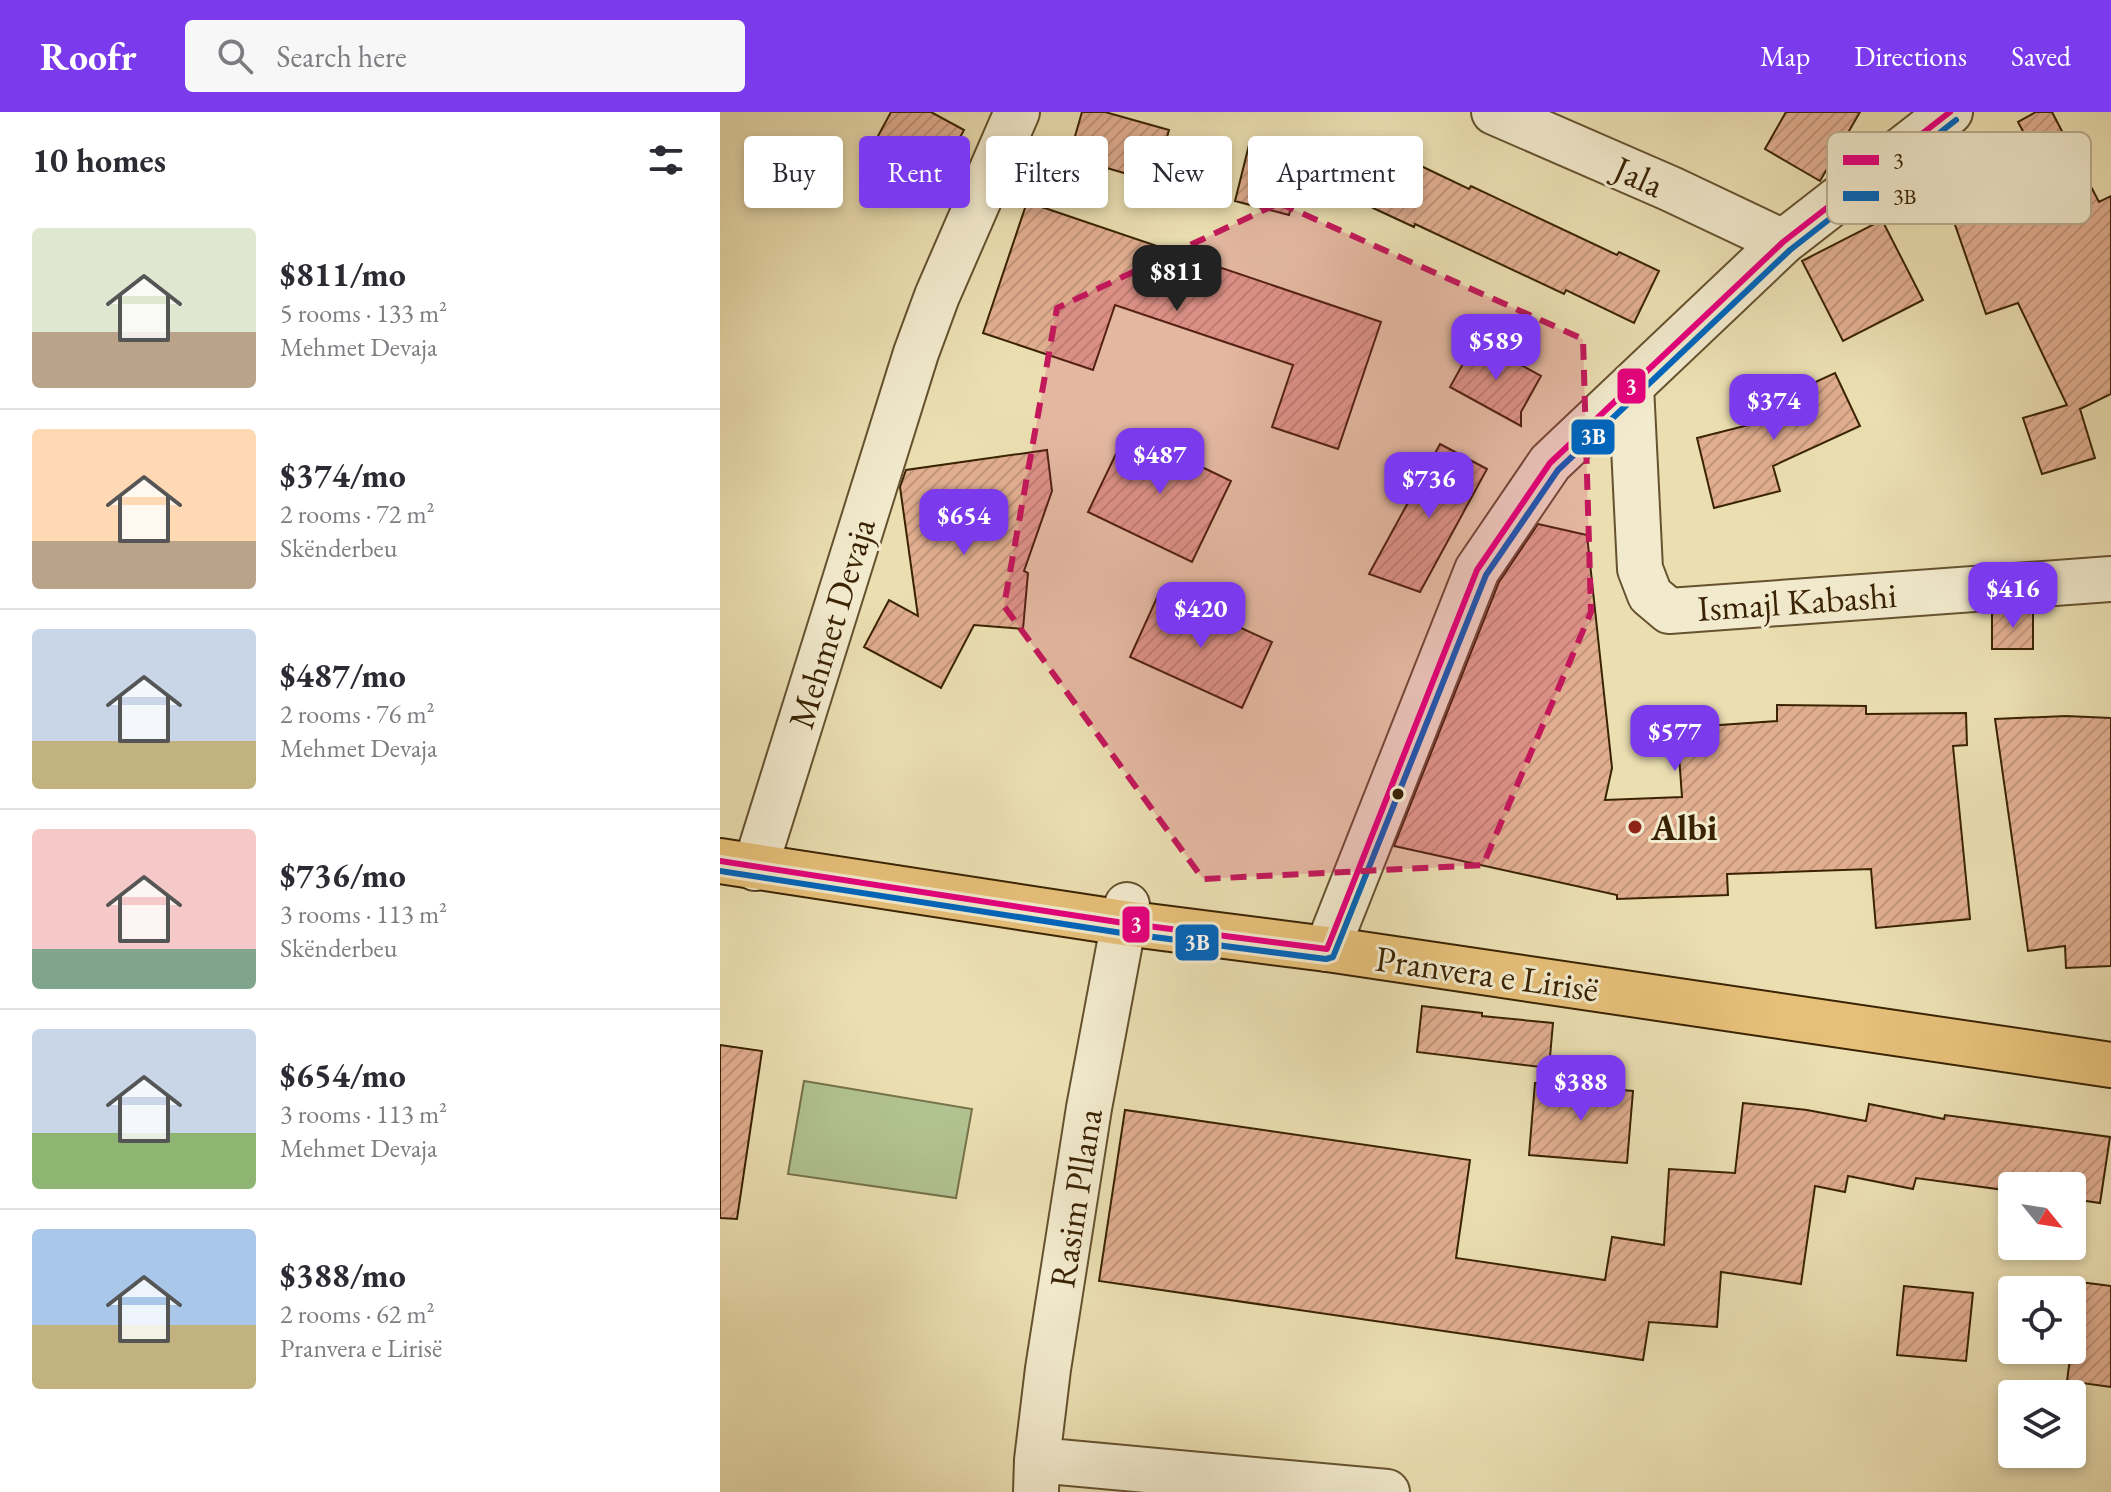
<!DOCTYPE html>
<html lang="en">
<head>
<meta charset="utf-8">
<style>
  body { margin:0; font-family:"EB Garamond",serif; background:#f7f7f7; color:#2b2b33; height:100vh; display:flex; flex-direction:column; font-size:30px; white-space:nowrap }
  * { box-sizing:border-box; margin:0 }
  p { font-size:26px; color:#7c7c81 }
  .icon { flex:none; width:44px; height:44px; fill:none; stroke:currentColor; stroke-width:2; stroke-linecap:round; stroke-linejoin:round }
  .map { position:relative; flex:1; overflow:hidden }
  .details { display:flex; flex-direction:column; background:#fff; width:720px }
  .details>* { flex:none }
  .guide { position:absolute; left:24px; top:24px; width:760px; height:72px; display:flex; gap:16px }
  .needle { width:52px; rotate:120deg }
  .tools { position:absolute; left:1278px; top:1060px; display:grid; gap:16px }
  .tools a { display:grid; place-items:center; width:88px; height:88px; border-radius:8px; background:#fff; box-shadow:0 4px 12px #0003; font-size:40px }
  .price { position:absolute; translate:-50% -68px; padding:0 18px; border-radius:16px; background:#7c3aed; color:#fff; font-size:26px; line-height:52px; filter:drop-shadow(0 2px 4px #0008) }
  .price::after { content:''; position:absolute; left:50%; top:48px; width:24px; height:18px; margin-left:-12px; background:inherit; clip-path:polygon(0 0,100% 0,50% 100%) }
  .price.current { background:#222; color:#fff }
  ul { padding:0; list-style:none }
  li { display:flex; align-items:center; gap:24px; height:200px; padding:0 32px }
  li+li { border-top:2px solid #e1e1e2 }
  li span { display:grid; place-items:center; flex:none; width:224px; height:160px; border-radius:8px; color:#555 }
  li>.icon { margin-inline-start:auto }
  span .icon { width:96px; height:96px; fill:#fffc; stroke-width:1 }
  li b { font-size:34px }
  h2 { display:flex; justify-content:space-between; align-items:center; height:96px; padding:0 32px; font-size:34px }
  .chip { padding:0 28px; border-radius:8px; background:#fff; box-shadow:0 4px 12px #0003; font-size:28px; line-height:72px }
  .chip.current { background:#7c3aed; color:#fff }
  header { display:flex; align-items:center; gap:48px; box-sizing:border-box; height:112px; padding:0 40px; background:#7c3aed; color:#fff }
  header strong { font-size:38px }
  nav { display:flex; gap:44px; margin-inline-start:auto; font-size:28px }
  .search { width:560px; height:72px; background:#f7f7f7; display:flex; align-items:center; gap:20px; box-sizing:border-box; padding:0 28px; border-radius:8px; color:#7c7c81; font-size:30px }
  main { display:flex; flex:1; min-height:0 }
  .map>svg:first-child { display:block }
  .pitch { fill:#b1c391; stroke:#76734a; stroke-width:2 }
  .building { fill:url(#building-hatch); stroke:#3a2303; stroke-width:2 }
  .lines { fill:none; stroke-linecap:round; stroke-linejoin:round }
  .minor-casing { stroke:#66522f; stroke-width:48 }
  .primary-casing { stroke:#3a2303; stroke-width:48 }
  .minor { stroke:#f2eacd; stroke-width:44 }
  .primary { stroke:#e6c079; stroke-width:44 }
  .bus-1-casing { stroke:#f2eacd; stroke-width:12 }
  .bus-2-casing { stroke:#f2eacd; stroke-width:12 }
  .bus-1 { stroke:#e5007d; stroke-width:6 }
  .bus-2 { stroke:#0065bd; stroke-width:6 }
  .marked { fill:#c2185b; fill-opacity:0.2; stroke:#c2185b; stroke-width:6; stroke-dasharray:16 10; stroke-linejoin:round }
  .bus-dot { fill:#3a2303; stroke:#f2eacd; stroke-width:3 }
  .poi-dot { fill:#8f2418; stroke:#f2eacd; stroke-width:3 }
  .labels { text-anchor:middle; stroke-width:6; stroke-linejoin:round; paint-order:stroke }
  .street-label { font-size:36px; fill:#3a2303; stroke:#f2eacd }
  .poi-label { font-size:36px; font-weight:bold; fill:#3a2303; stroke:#f2eacd; text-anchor:start }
  .key { fill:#f2eacd; stroke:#bbae90; stroke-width:2 }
  .key-label { font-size:22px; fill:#3a2303 }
  .line-badge { stroke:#f2eacd; stroke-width:3 }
  .badge-label { font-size:22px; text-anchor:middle; font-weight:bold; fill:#fff }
</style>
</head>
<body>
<header>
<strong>Roofr</strong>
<div class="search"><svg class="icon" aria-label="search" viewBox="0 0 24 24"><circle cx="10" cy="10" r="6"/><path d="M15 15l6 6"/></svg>Search here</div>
<nav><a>Map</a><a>Directions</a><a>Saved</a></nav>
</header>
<main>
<section class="details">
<h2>10 homes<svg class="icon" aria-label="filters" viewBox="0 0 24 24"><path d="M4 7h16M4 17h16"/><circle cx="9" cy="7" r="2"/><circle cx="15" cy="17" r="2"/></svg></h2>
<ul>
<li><span style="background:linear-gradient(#dfe7d0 65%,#b9a48a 0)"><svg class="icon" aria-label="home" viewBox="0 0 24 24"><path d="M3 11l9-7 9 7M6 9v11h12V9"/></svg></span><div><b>$811/mo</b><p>5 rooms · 133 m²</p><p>Mehmet Devaja</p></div></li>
<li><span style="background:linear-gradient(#ffd9b3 70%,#b9a48a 0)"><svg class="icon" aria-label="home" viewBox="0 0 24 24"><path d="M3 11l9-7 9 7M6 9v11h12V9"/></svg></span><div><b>$374/mo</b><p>2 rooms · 72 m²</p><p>Skënderbeu</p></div></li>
<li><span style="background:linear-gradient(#c9d6e8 70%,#c2b280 0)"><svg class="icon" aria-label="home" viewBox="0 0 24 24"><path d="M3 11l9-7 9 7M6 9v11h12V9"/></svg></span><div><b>$487/mo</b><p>2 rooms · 76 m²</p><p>Mehmet Devaja</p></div></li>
<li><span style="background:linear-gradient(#f6c9c9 75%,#7fa58c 0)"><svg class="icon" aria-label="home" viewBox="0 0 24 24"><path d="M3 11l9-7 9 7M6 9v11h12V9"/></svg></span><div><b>$736/mo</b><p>3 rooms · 113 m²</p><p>Skënderbeu</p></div></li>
<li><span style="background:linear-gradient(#c9d6e8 65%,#8fb573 0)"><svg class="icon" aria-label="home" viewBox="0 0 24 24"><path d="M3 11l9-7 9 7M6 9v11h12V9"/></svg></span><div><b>$654/mo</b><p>3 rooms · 113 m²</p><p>Mehmet Devaja</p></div></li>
<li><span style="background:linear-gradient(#a9c7e8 60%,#c2b280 0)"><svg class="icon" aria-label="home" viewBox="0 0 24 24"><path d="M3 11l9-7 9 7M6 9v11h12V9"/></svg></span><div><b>$388/mo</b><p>2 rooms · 62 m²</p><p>Pranvera e Lirisë</p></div></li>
</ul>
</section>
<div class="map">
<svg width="1391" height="1380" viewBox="0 0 1391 1380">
  <defs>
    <pattern id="building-hatch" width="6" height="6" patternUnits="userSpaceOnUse" patternTransform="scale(2)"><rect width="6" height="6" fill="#e1ae90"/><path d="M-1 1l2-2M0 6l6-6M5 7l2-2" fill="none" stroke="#c2957b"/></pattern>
  </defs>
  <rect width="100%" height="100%" fill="#ebdfb2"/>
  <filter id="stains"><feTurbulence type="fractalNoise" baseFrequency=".0025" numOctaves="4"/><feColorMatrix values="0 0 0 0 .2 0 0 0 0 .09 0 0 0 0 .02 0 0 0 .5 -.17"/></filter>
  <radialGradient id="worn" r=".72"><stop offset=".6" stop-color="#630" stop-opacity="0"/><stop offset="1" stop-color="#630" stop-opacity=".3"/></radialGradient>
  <path class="pitch" d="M84,969L252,997L236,1086L68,1062Z"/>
  <path class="building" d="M171,0H211L244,18L216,71L151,37Z
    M362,0H385L449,18L435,70L349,45Z
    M1066,0H1140L1100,69L1045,37Z
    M1316,0H1332L1379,90L1391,84V282L1360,297L1375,346L1322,362L1303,306L1347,293L1298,191L1266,202L1232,104L1329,69L1298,10Z
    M529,33L584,47L569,103L515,89Z
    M678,43L749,77L751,74L897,143L899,140L939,159L914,211L846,178L844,182L695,112L694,115L653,96Z
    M307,90L661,210L618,337L552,315L573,253L395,193L373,258L263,221Z
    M1162,108L1203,188L1123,229L1082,149Z
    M756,228L821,264L801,300V314L730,275Z
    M1115,261L1140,314L1053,354L1060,379L994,396L977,326L1064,304L1056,288Z
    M407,319L511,369L472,450L368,400Z
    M720,332L767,357L700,480L649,462Z
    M327,338L332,379L304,459L308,461L303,517L254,513L221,576L144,535L169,488L198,504L180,375L186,358Z
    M818,412L867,423L892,656L885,688L962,685L957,616L1057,609V593L1146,594V602L1246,601L1247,633L1233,634L1250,807L1156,816L1151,757L1007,762L1008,783L897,787V783L674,734L779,470Z
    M440,479L552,530L522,596L410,545Z
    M1313,498V537H1272V501Z
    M1346,604L1391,606V854L1346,856L1345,834L1308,839L1275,607Z
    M702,894L762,901V904L833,911L829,956L697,940Z
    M0,933L42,939L17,1107L0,1106Z
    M815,971L913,979L907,1051L809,1043Z
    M1023,991L1087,998L1146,1009L1149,992L1224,1007L1225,1003L1390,1025L1380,1091L1352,1087V1074H1292V1079L1196,1066L1193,1077L1128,1064L1125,1080L1095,1074L1081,1172L1001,1160L997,1215L929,1210L923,1248L379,1169L405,998L750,1048L736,1146L885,1168L892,1125L944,1133L949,1057L1015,1061Z
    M1360,1170L1391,1174V1275L1347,1269Z
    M1184,1174L1253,1181L1246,1249L1177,1243Z"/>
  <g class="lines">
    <defs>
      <path id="minor" d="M774,0L951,77L1063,130
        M911,274L920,457L930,483L949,499L1391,467
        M35,756L196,241L217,184L297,0
        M607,837L757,458L830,351L1063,130L1230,0
        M317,1348L667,1380
        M316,1380L317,1348L328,1257L369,996L407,793"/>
      <path id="primary" d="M0,749L404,811L607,837L1391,953"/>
    </defs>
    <use href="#minor" class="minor-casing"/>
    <use href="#primary" class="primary-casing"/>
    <use href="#minor" class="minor"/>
    <use href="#primary" class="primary"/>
    <defs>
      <path id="bus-1" d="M0,749L404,811L607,837L757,458L830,351L1063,130L1230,0"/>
      <path id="bus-2" d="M0,759L402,821L606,847L613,845L766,463L838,358L1070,138L1236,8"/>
    </defs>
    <use href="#bus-1" class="bus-1-casing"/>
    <use href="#bus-2" class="bus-2-casing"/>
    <use href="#bus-1" class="bus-1"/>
    <use href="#bus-2" class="bus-2"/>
  </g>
  <path class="marked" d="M559,91L863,227L871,500L763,753L483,767L284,494L337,196Z"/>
  <circle class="bus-dot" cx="678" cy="682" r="7"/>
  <circle class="poi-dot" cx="915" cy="715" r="8"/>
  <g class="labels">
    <g class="street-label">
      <text transform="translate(919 64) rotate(24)" y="13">Jala</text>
      <text transform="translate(1077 489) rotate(-4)" y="13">Ismajl Kabashi</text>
      <text transform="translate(111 511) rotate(-73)" y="13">Mehmet Devaja</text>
      <text transform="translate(767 861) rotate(8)" y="13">Pranvera e Lirisë</text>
      <text transform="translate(355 1086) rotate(-81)" y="13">Rasim Pllana</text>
    </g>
    <g class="poi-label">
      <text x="931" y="728">Albi</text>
    </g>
  </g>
  <rect x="1107" y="20" width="264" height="92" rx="12" class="key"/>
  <rect x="1123" y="43" width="36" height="10" fill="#e5007d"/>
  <rect x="1123" y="79" width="36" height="10" fill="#0065bd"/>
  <g class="key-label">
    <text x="1173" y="56">3</text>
    <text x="1173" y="92">3B</text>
  </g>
  <g class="line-badge">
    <rect x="896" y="255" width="31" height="38" rx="8" fill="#e5007d"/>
    <rect x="850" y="306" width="46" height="38" rx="8" fill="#0065bd"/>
    <rect x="401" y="793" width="30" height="39" rx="8" fill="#e5007d"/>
    <rect x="454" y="811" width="46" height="39" rx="8" fill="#0065bd"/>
  </g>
  <g class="badge-label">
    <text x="911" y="282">3</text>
    <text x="873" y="332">3B</text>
    <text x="416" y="820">3</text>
    <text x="477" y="838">3B</text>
  </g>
  <rect width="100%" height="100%" filter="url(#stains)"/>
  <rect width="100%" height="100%" fill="url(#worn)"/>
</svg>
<div class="tools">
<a><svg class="needle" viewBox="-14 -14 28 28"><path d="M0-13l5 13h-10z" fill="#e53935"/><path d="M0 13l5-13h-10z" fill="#7c7c81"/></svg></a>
<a><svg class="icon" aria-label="locate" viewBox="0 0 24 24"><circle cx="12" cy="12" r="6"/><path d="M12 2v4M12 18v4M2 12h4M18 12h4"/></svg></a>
<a><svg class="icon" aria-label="layers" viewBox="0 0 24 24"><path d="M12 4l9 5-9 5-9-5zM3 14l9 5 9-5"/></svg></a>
</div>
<b class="price current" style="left:457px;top:201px">$811</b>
<b class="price" style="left:776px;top:270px">$589</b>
<b class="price" style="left:1054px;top:330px">$374</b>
<b class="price" style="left:440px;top:384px">$487</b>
<b class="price" style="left:709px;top:408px">$736</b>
<b class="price" style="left:244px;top:445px">$654</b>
<b class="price" style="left:1293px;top:518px">$416</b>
<b class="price" style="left:481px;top:538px">$420</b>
<b class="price" style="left:955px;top:661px">$577</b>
<b class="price" style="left:861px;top:1011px">$388</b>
<div class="guide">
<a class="chip">Buy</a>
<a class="chip current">Rent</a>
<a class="chip">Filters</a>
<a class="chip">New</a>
<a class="chip">Apartment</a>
</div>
</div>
</main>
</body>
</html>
